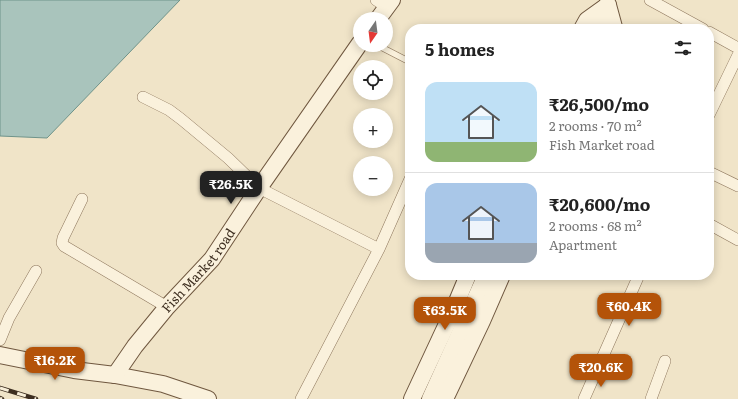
<!DOCTYPE html>
<html lang="en">
<head>
<meta charset="utf-8">
<style>
  body { margin:0; font-family:Literata,serif; background:#f2f2f2; color:#222; height:100vh; display:flex; flex-direction:column; font-size:15px; white-space:nowrap }
  * { box-sizing:border-box; margin:0 }
  p { font-size:13px; color:#767676 }
  .icon { flex:none; width:22px; height:22px; fill:none; stroke:currentColor; stroke-width:2; stroke-linecap:round; stroke-linejoin:round }
  .map { position:relative; flex:1; overflow:hidden }
  .panel { position:absolute; left:405px; top:24px; width:309px; height:256px; display:flex; flex-direction:column; background:#fff; border-radius:16px; box-shadow:0 2px 10px #0003 }
  .panel>* { flex:none }
  .needle { width:26px; rotate:194deg }
  .buttons { position:absolute; left:353px; top:12px; display:grid; gap:8px }
  .buttons a { display:grid; place-items:center; width:40px; height:40px; border-radius:50%; background:#fff; box-shadow:0 2px 10px #0003; font-size:20px }
  .price { position:absolute; translate:-50% -34px; padding:0 9px; border-radius:8px; background:#b45309; color:#fff; font-size:13px; line-height:26px; filter:drop-shadow(0 1px 2px #0008) }
  .price::after { content:''; position:absolute; left:50%; top:24px; width:12px; height:9px; margin-left:-6px; background:inherit; clip-path:polygon(0 0,100% 0,50% 100%) }
  .price.current { background:#222; color:#fff }
  ul { padding:0; list-style:none }
  li { display:flex; align-items:center; gap:12px; height:100px; padding:0 20px }
  li+li { border-top:1px solid #e0e0e0 }
  li span { display:grid; place-items:center; flex:none; width:112px; height:80px; border-radius:12px; color:#555 }
  li>.icon { margin-inline-start:auto }
  span .icon { width:48px; height:48px; fill:#fffc; stroke-width:1 }
  li b { font-size:17px }
  h2 { display:flex; justify-content:space-between; align-items:center; height:48px; padding:0 20px; font-size:17px }
  .map>svg:first-child { display:block }
  .water { fill:#a9c4bc; stroke:#6f938a }
  .lines { fill:none; stroke-linecap:round; stroke-linejoin:round }
  .lane-casing { stroke:#8d765c; stroke-width:7 }
  .street-casing { stroke:#8d765c; stroke-width:12 }
  .secondary-casing { stroke:#6f573f; stroke-width:18 }
  .lane { stroke:#faf1dc; stroke-width:5.5 }
  .street { stroke:#faf1dc; stroke-width:11 }
  .secondary { stroke:#faf1dc; stroke-width:16 }
  .rail-casing { stroke:#3d2e20; stroke-width:4.5 }
  .rail { stroke:#f7eed8; stroke-width:3; stroke-dasharray:9; stroke-linecap:butt }
  .labels { text-anchor:middle; stroke-width:4; stroke-linejoin:round; paint-order:stroke }
  .street-label { font-size:13px; fill:#3d2e20; stroke:#f7eed8 }
</style>
</head>
<body>
<div class="map">
<svg width="738" height="399" viewBox="0 0 738 399">
  <rect width="100%" height="100%" fill="#f0e4c8"/>
  <path class="water" d="M0,0H180L47,138L0,136Z"/>
  <g class="lines">
    <defs>
      <path id="lane" d="M377,45L410,62"/>
      <path id="street" d="M376,0L387,7
        M650,0L703,29
        M709,32L738,48
        M143,97L169,110L181,119L228,158L259,188L379,249
        M709,115L738,55
        M709,172L738,186
        M82,199L63,238L62,243L64,246L167,307
        M709,224L738,240
        M0,340L9,318L36,271
        M301,399L379,249L410,179
        M584,399L639,275
        M651,399L665,361"/>
      <g id="secondary">
        <path d="M608,5L614,27L613,29"/>
        <path d="M378,19L392,0"/>
        <path d="M582,29L587,20L608,5"/>
        <path d="M597,29L607,5"/>
        <path d="M0,355L74,370L115,375L163,384L208,399"/>
        <path id="s1" d="M115,375L135,346L167,307L212,259L259,188L360,43"/>
        <path d="M412,399L453,311L468,275"/>
        <path d="M430,399L486,275"/>
        <path d="M445,399L482,321L502,275"/>
      </g>
    </defs>
    <use href="#lane" class="lane-casing"/>
    <use href="#street" class="street-casing"/>
    <use href="#secondary" class="secondary-casing"/>
    <use href="#lane" class="lane"/>
    <use href="#street" class="street"/>
    <use href="#secondary" class="secondary"/>
    <defs>
      <path id="rail" d="M0,388L36,399
        M0,398L2,399"/>
    </defs>
    <use href="#rail" class="rail-casing"/>
    <use href="#rail" class="rail"/>
  </g>
  <g class="labels">
    <g class="street-label">
      <text dy="5" stroke="none"><textPath href="#s1" startOffset="134">Fish Market road</textPath></text>
    </g>
  </g>
</svg>
<div class="buttons">
<a><svg class="needle" viewBox="-14 -14 28 28"><path d="M0-13l5 13h-10z" fill="#e53935"/><path d="M0 13l5-13h-10z" fill="#767676"/></svg></a>
<a><svg class="icon" aria-label="locate" viewBox="0 0 24 24"><circle cx="12" cy="12" r="6"/><path d="M12 2v4M12 18v4M2 12h4M18 12h4"/></svg></a>
<a>+</a>
<a>−</a>
</div>
<b class="price current" style="left:231px;top:205px">₹26.5K</b>
<b class="price" style="left:629px;top:327px">₹60.4K</b>
<b class="price" style="left:445px;top:331px">₹63.5K</b>
<b class="price" style="left:55px;top:381px">₹16.2K</b>
<b class="price" style="left:601px;top:388px">₹20.6K</b>
<section class="panel">
<h2>5 homes<svg class="icon" aria-label="filters" viewBox="0 0 24 24"><path d="M4 7h16M4 17h16"/><circle cx="9" cy="7" r="2"/><circle cx="15" cy="17" r="2"/></svg></h2>
<ul>
<li><span style="background:linear-gradient(#bfe0f5 75%,#8fb573 0)"><svg class="icon" aria-label="home" viewBox="0 0 24 24"><path d="M3 11l9-7 9 7M6 9v11h12V9"/></svg></span><div><b>₹26,500/mo</b><p>2 rooms · 70 m²</p><p>Fish Market road</p></div></li>
<li><span style="background:linear-gradient(#a9c7e8 75%,#9aa5b1 0)"><svg class="icon" aria-label="home" viewBox="0 0 24 24"><path d="M3 11l9-7 9 7M6 9v11h12V9"/></svg></span><div><b>₹20,600/mo</b><p>2 rooms · 68 m²</p><p>Apartment</p></div></li>
</ul>
</section>
</div>
</body>
</html>
